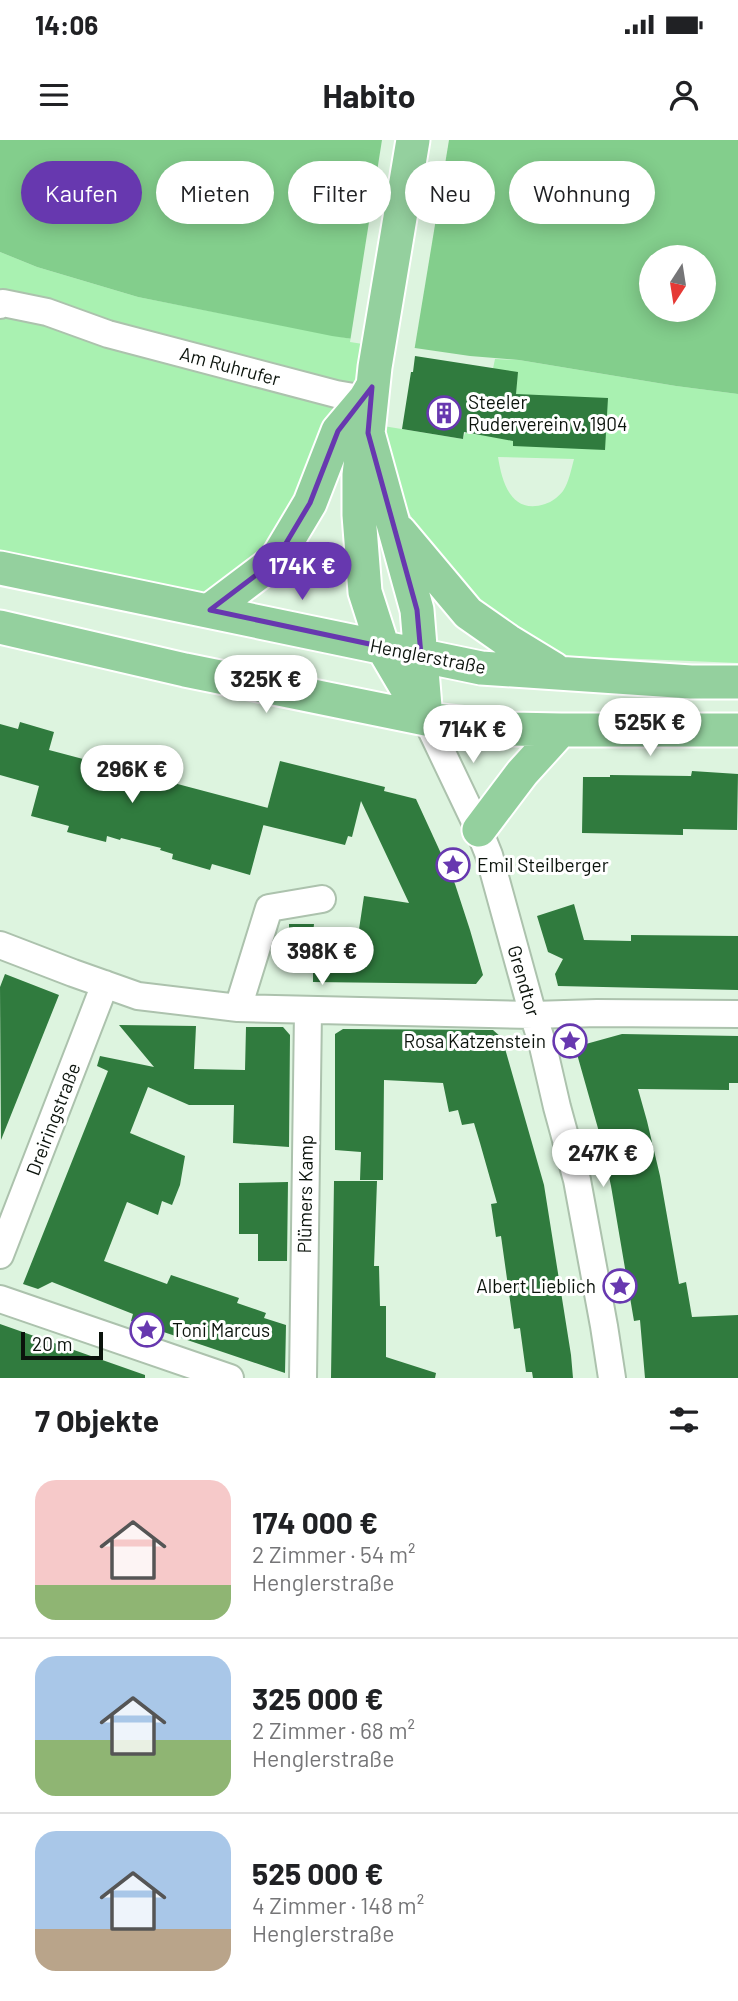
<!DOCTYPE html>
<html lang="de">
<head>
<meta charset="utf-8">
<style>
  body { margin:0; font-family:Barlow,sans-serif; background:#f2f2f2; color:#202124; height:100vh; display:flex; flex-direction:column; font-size:26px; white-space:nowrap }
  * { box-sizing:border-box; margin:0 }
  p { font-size:23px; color:#757577 }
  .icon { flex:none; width:38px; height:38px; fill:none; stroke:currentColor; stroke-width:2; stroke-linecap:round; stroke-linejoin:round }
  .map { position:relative; height:1238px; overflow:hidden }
  .side { display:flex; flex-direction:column; background:#fff; flex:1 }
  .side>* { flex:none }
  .top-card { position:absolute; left:21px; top:21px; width:696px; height:63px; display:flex; gap:14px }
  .needle { width:46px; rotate:192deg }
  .buttons { position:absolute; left:639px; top:105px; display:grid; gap:14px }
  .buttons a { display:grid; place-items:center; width:77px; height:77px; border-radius:50%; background:#fff; box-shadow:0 4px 18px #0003; font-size:35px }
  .scale { position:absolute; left:21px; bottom:18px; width:82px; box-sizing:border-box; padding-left:7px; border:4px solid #0b130c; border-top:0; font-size:19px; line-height:24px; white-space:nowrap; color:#0b130c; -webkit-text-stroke:5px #fff; paint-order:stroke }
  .price { position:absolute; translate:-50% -60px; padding:0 16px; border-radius:24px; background:#fff; color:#222; font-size:23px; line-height:46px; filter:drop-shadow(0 2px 4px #0008) }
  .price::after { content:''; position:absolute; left:50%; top:42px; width:21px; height:16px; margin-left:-10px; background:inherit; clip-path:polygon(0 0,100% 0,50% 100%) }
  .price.selected { background:#6738af; color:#fff }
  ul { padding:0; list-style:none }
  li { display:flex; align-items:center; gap:21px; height:175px; padding:0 35px }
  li+li { border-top:2px solid #e0e0e0 }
  li span { display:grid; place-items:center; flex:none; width:196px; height:140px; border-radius:21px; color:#555 }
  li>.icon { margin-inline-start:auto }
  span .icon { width:84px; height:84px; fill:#fffc; stroke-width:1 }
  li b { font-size:30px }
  h2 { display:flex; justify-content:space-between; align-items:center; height:84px; padding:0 35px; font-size:30px }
  .pill { padding:0 24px; border-radius:32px; background:#fff; box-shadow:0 4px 18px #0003; font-size:24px; line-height:63px }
  .pill.selected { background:#6738af; color:#fff }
  .status { display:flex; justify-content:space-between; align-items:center; height:49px; padding:0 35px; background:#fff; direction:ltr }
  .status svg { height:19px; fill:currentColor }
  header { display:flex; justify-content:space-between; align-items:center; height:91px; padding:0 35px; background:#fff; font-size:32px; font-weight:700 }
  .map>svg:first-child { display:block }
  .green { fill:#a9f1b1; fill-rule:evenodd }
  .water { fill:#83ce8c; fill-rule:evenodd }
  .pier { fill:#ddf4df }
  .building { fill:#307b3e }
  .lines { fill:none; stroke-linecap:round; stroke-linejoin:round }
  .minor-casing { stroke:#acc2ad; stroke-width:30 }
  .major-casing { stroke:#fff; stroke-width:37 }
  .minor { stroke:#fff; stroke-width:26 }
  .major { stroke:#94d09e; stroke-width:33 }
  .marked { fill:none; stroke:#6738af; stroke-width:5; stroke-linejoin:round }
  .labels { text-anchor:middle; stroke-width:6; stroke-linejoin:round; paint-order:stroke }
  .street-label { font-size:19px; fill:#0b130c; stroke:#fff }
  .poi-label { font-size:19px; fill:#0b130c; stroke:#fff; text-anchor:start }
</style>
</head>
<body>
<div class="status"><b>14:06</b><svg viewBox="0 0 49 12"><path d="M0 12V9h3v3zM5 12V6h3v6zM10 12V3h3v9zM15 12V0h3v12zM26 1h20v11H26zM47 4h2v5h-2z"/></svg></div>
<header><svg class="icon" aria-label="menu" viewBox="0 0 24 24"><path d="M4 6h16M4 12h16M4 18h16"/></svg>Habito<svg class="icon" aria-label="person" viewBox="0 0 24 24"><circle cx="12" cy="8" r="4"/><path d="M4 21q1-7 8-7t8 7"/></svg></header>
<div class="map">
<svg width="738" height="1238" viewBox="0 0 738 1238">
  <rect width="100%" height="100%" fill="#ddf4df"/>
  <path class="green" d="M0,112L37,127L138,157L367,202L358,294L312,361L207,465L0,430Z
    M495,219L519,220L676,246L738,254V523L568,516L515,492L472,462L437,421L408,371L376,295L377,285L463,299L465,293L479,295ZM498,317L574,319C571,330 569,342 563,351C558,357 552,362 545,364C511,375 502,342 498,317Z"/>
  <path class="water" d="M0,0H738V254L676,246L519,220L470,216L332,196L138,157L37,127L0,112ZM651,117H704V170H651Z"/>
  <path class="pier" d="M382,0H449L414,212L350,202Z"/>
  <path class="building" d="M415,216L518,232L516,254L608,258L605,310L513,306V301L464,292L463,299L402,289L411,232H413Z
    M20,582L54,592L49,610L268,668L250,735L212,724L210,730L172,719L173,714L160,710L161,708L121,698L120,700L107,696L106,702L67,692L69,686L31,676L39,646L0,635V584L18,589Z
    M280,621L385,647L384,651L416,659L455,744L470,790L483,835L476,844L313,842V821H280V796H289V784H314L313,794L358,796L364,756L409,763L361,661L352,697L348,696L345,705L263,685Z
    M692,631L738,634L737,690L683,689V695L582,693L583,637H610V635L691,636Z
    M574,764L584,800L631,801V795L738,796V850L558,846L555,834L563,819L548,812L537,776Z
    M5,834L59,855L1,1000L0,847Z
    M119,885L196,886L194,929L245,930L246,887H283L290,895L289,1007L233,1003L234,965H189L148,947L130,993L185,1016L180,1045L172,1065L162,1061L158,1075L127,1062L104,1121L167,1144L171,1135L239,1158L237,1163L266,1173L264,1178L286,1185L285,1233L131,1181L133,1174L52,1142L38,1149L23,1144L108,931L97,926L100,916L154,927Z
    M343,889L493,890L502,898L544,1045L571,1215L573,1238H533L532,1232H526L520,1188L514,1189L501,1096L496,1097L491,1064L497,1063L480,1003L474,983L462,985L458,970L449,972L443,943L384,940L383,1040H360L361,1012L335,1010V894Z
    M622,894L738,896V943H729V950L638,949L647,981L660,1036L679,1144L686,1142L692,1177L738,1175V1238H645L640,1180L634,1181L611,1046L601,999L575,907Z
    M334,1041H377L374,1126H379L380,1166H386V1217L436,1233L435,1238H331Z
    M288,1042L287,1121H258V1094H239V1043Z
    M0,1184L145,1235V1238H0Z"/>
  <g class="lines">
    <defs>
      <path id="minor" d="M0,165L3,163L47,172L108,194L336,254L365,259
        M426,579L479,690L489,715L533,875L542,902L557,967L577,1040L604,1186L612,1238
        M0,805L73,833L138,856L238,868L533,875L597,873L738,874
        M238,868L269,768L322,759
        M0,1115L105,844
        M0,1159L230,1238
        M303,1238L308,871"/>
      <path id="major" d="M413,0L375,227L368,293L417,470L426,579
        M363,301L359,335V375L365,452L383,508L423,576
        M400,392L468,473L508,501L554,529
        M0,428L481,528L691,542H738
        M210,470L276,420L310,363L338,291L365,259L372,247
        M0,487L185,530L426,579L511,589L561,590H738
        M479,690L522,633L561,590"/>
    </defs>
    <use href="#minor" class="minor-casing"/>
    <use href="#major" class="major-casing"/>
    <use href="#minor" class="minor"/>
    <use href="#major" class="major"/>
  </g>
  <path class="marked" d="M372,247L368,293L417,470L421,515L210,470L276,420L310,363L338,291Z"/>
  <defs>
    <symbol id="building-ring" viewBox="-11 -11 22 22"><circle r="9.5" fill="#fff" stroke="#6738af" stroke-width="1.5"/><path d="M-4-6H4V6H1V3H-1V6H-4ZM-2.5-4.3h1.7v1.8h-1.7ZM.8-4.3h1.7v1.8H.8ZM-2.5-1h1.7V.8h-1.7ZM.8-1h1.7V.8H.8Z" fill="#6738af"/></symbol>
    <symbol id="sight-ring" viewBox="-11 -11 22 22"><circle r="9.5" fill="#fff" stroke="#6738af" stroke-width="1.5"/><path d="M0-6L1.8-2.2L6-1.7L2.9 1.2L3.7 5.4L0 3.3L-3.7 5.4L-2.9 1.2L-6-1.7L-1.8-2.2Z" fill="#6738af"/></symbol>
  </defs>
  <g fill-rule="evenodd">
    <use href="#building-ring" x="425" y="254" width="38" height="38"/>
    <use href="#sight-ring" x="434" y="706" width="38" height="38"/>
    <use href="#sight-ring" x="551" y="882" width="38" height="38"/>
    <use href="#sight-ring" x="601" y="1127" width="38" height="38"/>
    <use href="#sight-ring" x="128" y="1171" width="38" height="38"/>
  </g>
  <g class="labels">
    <g class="street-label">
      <text transform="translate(230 226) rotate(15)" y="7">Am Ruhrufer</text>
      <text transform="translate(428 516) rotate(11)" y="7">Henglerstraße</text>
      <text transform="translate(524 841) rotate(74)" y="7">Grendtor</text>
      <text transform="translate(53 979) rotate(-69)" y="7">Dreiringstraße</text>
      <text transform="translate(305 1054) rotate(-89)" y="7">Plümers Kamp</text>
    </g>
    <g class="poi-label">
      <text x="468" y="269">Steeler<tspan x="468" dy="22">Ruderverein v. 1904</tspan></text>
      <text x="477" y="732">Emil Steilberger</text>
      <text x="546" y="908" text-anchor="end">Rosa Katzenstein</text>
      <text x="596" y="1153" text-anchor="end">Albert Lieblich</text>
      <text x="172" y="1197">Toni Marcus</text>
    </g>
  </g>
</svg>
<div class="buttons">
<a><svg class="needle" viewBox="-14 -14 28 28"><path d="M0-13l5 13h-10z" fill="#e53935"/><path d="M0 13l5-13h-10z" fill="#757577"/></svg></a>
</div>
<div class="scale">20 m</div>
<b class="price selected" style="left:302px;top:462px">174K €</b>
<b class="price" style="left:266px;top:575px">325K €</b>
<b class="price" style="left:650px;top:618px">525K €</b>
<b class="price" style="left:473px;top:625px">714K €</b>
<b class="price" style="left:132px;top:665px">296K €</b>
<b class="price" style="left:322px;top:847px">398K €</b>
<b class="price" style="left:603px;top:1049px">247K €</b>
<div class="top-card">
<a class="pill selected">Kaufen</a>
<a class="pill">Mieten</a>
<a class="pill">Filter</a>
<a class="pill">Neu</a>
<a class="pill">Wohnung</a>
</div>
</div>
<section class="side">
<h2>7 Objekte<svg class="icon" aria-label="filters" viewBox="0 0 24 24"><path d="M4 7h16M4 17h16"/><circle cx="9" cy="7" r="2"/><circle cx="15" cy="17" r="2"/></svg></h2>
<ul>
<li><span style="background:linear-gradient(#f6c9c9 75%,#8fb573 0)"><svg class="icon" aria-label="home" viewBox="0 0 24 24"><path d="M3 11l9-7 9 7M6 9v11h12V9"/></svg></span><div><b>174 000 €</b><p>2 Zimmer · 54 m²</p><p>Henglerstraße</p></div></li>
<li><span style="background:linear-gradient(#a9c7e8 60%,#8fb573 0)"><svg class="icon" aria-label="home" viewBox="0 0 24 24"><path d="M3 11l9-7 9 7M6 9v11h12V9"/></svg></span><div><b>325 000 €</b><p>2 Zimmer · 68 m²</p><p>Henglerstraße</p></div></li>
<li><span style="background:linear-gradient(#a9c7e8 70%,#b9a48a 0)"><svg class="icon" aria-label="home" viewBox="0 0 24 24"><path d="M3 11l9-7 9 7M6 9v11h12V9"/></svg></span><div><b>525 000 €</b><p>4 Zimmer · 148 m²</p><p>Henglerstraße</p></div></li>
</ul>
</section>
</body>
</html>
